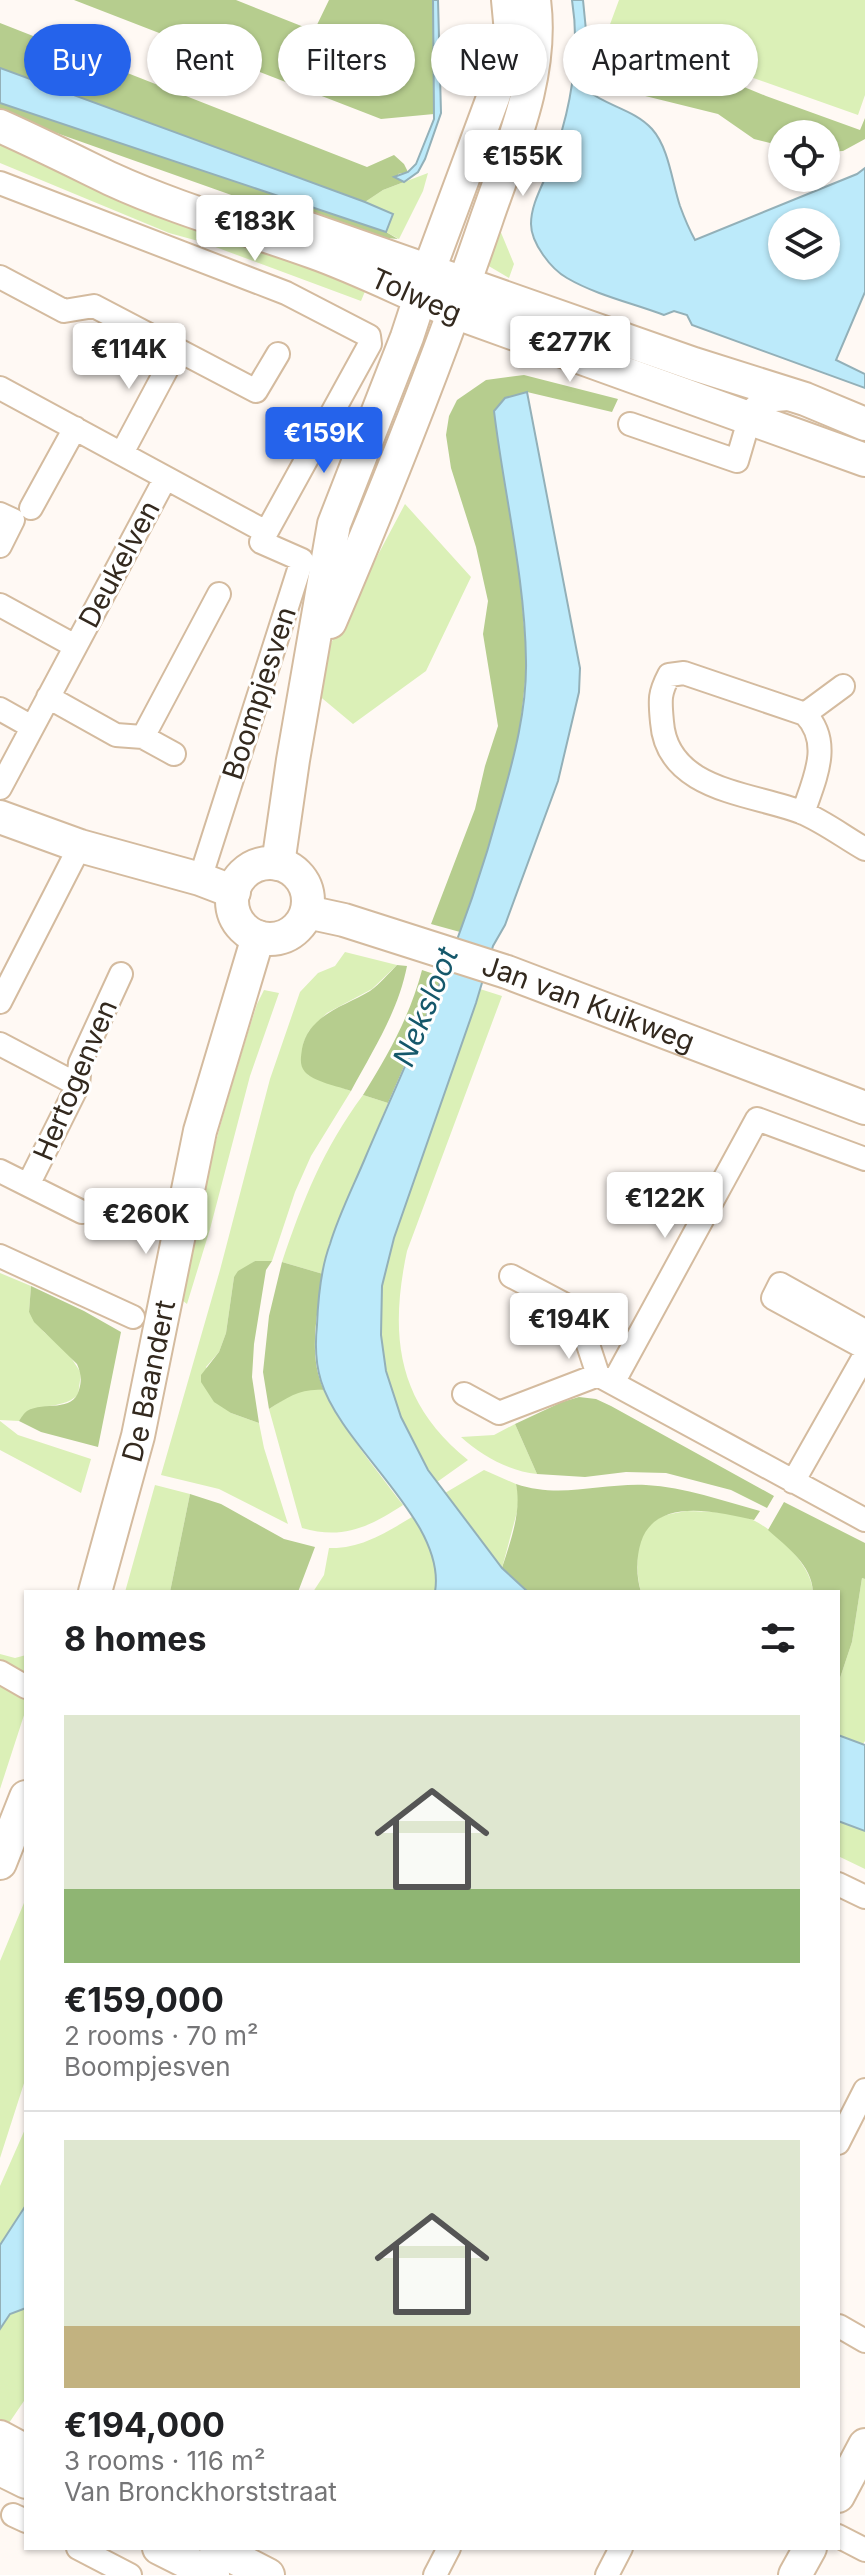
<!DOCTYPE html>
<html lang="en">
<head>
<meta charset="utf-8">
<style>
  body { margin:0; font-family:Inter,sans-serif; background:#f6f6f6; color:#202124; height:100vh; display:flex; flex-direction:column; font-size:30px; white-space:nowrap }
  * { box-sizing:border-box; margin:0 }
  p { font-size:26px; color:#757577 }
  .icon { flex:none; width:44px; height:44px; fill:none; stroke:currentColor; stroke-width:2; stroke-linecap:round; stroke-linejoin:round }
  .map { position:relative; flex:1; overflow:hidden }
  .panel { position:absolute; left:24px; top:1590px; width:816px; height:960px; display:flex; flex-direction:column; background:#fff; border-radius:0px; box-shadow:0 2px 6px #0004 }
  .panel>* { flex:none }
  .banner { position:absolute; left:24px; top:24px; width:818px; height:72px; display:flex; gap:16px }
  .fabs { position:absolute; left:768px; top:120px; display:grid; gap:16px }
  .fabs a { display:grid; place-items:center; width:72px; height:72px; border-radius:50%; background:#fff; box-shadow:0 2px 6px #0004; font-size:40px }
  .price { position:absolute; translate:-50% -68px; padding:0 18px; border-radius:8px; background:#fff; color:#222; font-size:26px; line-height:52px; filter:drop-shadow(0 2px 4px #0008) }
  .price::after { content:''; position:absolute; left:50%; top:48px; width:24px; height:18px; margin-left:-12px; background:inherit; clip-path:polygon(0 0,100% 0,50% 100%) }
  .price.current { background:#2563eb; color:#fff }
  ul { padding:0; list-style:none }
  li { display:grid; align-content:center; gap:16px; height:424px; padding:0 40px }
  li+li { border-top:2px solid #e0e0e0 }
  li span { display:grid; place-items:center; height:248px; border-radius:0px; color:#555 }
  li>.icon { margin-inline-start:auto }
  span .icon { width:144px; height:144px; fill:#fffc; stroke-width:1 }
  li b { font-size:34px }
  h2 { display:flex; justify-content:space-between; align-items:center; height:96px; padding:0 40px; font-size:34px }
  .chip { padding:0 28px; border-radius:36px; background:#fff; box-shadow:0 2px 6px #0004; font-size:28px; line-height:72px }
  .chip.current { background:#2563eb; color:#fff }
  .map>svg:first-child { display:block }
  .green { fill:#dbf0b7 }
  .forest { fill:#b6cd8e }
  .water { fill:#bceafa; stroke:#93b0b8; stroke-width:2; fill-rule:evenodd }
  .lines { fill:none; stroke-linecap:round; stroke-linejoin:round }
  .street-casing { stroke:#d4bb9f; stroke-width:26 }
  .secondary-casing { stroke:#d4bb9f; stroke-width:36 }
  .street { stroke:#fff; stroke-width:22 }
  .secondary { stroke:#fff; stroke-width:32 }
  .labels { text-anchor:middle; stroke-width:6; stroke-linejoin:round; paint-order:stroke }
  .street-label { font-size:28px; fill:#33291e; stroke:#fff }
  .water-label { font-size:30px; font-style:italic; fill:#15586b; stroke:#fff }
</style>
</head>
<body>
<div class="map">
<svg width="865" height="2575" viewBox="0 0 865 2575">
  <rect width="100%" height="100%" fill="#fff9f4"/>
  <path class="green" d="M619,0H865V95L858,115L609,27Z
    M0,144L164,206L366,289L361,301L202,242L169,233L0,163Z
    M428,173L423,191L399,239L386,232L392,214L365,202L383,190Z
    M497,223L514,264L509,278L487,265Z
    M405,504L471,577L426,671L353,724L317,694L330,645Z
    M345,952L397,965L372,989L327,1013L309,1031L303,1044L308,1075L351,1091L311,1156L295,1192L272,1261H255L234,1277L226,1333L219,1352L206,1367L231,1413L259,1423L264,1448L288,1524L219,1489L161,1475L220,1270L270,1079L300,992L318,973L335,966Z
    M480,989L502,996L407,1251C389,1336 397,1403 468,1460L437,1482L428,1470L401,1417L386,1371L381,1335L382,1286L394,1238Z
    M264,990L279,993L250,1076L210,1229L187,1304L178,1297C199,1197 226,1101 257,1004Z
    M363,1095L388,1103L329,1245L323,1274L282,1262C303,1200 323,1149 363,1095Z
    M0,1273L31,1286L29,1312L44,1332L68,1353L81,1373L78,1395C59,1412 34,1400 19,1421L0,1420Z
    M310,1388L324,1390C345,1432 375,1468 403,1505C369,1527 343,1540 302,1528L269,1409L295,1392Z
    M0,1421L18,1435L91,1459L81,1493L0,1450Z
    M515,1424L537,1474C509,1471 482,1456 461,1437L494,1435Z
    M484,1470L516,1484L519,1497L517,1512L502,1568L445,1493Z
    M155,1485L190,1494L170,1592H125Z
    M687,1511C708,1512 735,1511 755,1521C778,1533 812,1566 813,1592H641C635,1571 634,1533 656,1520C665,1514 675,1513 687,1511Z
    M412,1517C429,1539 440,1564 435,1592H313L324,1575L329,1548C361,1549 385,1533 412,1517Z
    M862,1578L865,1579V1741L863,1744L838,1735V1684L852,1642Z
    M0,1654L15,1658L26,1655V1709L0,1789Z
    M838,1821L865,1831V1869L838,1856Z
    M26,1898V2077L0,2158V1961Z
    M26,2127V2205L0,2245V2186Z
    M26,2308V2398L9,2423L0,2419V2329L10,2314Z"/>
  <path class="forest" d="M74,0H236L314,31L329,0H433L434,114L381,119Z
    M0,23L367,167L394,155L404,164L408,172L398,174L399,180L404,182L383,190L365,202L0,68Z
    M609,31L766,96L860,130L865,118V139L843,151L826,152V134H782V146L754,139L718,114L625,91L615,81Z
    M0,103L386,232L398,239L341,234L0,113Z
    M524,375L618,399L612,412L527,392L505,398L527,663L520,729L508,778L480,880L460,932L431,924L475,809L485,766L498,726L483,634L488,601L476,547L451,468L446,435L449,416L457,400L486,380Z
    M397,965L407,966C398,1012 373,1050 351,1091C338,1086 314,1082 305,1072C299,1065 301,1057 302,1049C308,1015 345,1006 370,991C380,984 388,974 397,965Z
    M422,970L443,977L388,1103L363,1095C388,1055 410,1016 422,970Z
    M255,1261H272L266,1270L254,1344L252,1377L259,1423L231,1413L214,1402L201,1382V1375L219,1352L226,1333L234,1277L238,1271Z
    M282,1262L323,1274C318,1312 307,1354 324,1390C301,1388 288,1397 269,1409L263,1372L269,1316Z
    M31,1286L84,1311L121,1332L98,1447L41,1432L19,1421C21,1418 24,1413 27,1411C44,1401 73,1413 79,1390C82,1380 81,1373 77,1364L34,1322L29,1312Z
    M579,1397L596,1399L611,1406L774,1496L767,1508L731,1490L666,1473L626,1472L585,1477L537,1474L515,1424L562,1402Z
    M516,1484C560,1499 601,1483 646,1485C685,1487 723,1501 760,1511L754,1520C718,1512 656,1496 641,1542C636,1558 636,1576 641,1592H528L502,1568C510,1542 522,1512 516,1484Z
    M190,1494L221,1504L284,1539L315,1547L298,1592H170Z
    M784,1502L865,1543V1579L862,1578L852,1642L838,1684V1592H813C812,1565 787,1547 768,1530Z"/>
  <path class="water" d="M433,0H438L441,113L425,159L418,172L404,182L394,177L408,172L416,164L434,119Z
    M572,0H583L590,71L588,91C607,106 635,110 652,129C669,148 672,182 680,206C684,217 689,229 695,240L857,174L865,168V292L836,360L865,374V388L692,325L687,315L674,311L664,315C632,303 596,295 567,278C551,269 531,243 531,224C531,202 545,182 552,161C571,109 581,56 572,0ZM782,222H826V266H782Z
    M0,68L365,202L393,214L386,232L0,103Z
    M527,392L580,668L579,692L558,781L505,925L493,946L476,1003L394,1238L382,1286L381,1335L386,1371L401,1417L428,1470L502,1568L528,1592H435C447,1521 342,1449 321,1381C315,1362 315,1344 317,1325C318,1299 321,1268 330,1244C339,1214 354,1185 366,1156C390,1100 415,1045 438,988C463,928 484,866 501,803C514,758 527,708 526,661C525,577 504,494 494,411L505,398Z
    M838,1735L865,1745V1831L838,1821Z
    M26,2205V2308L10,2314L0,2329V2245Z"/>
  <g class="lines">
    <defs>
      <path id="street" d="M0,183L286,293L369,336L370,344L261,542L302,560L200,879
        M0,277L64,311L94,306L256,391L278,354
        M0,388L266,532
        M630,424L737,461L752,410L762,401L788,399
        M122,453L177,350
        M31,508L75,428
        M0,514L13,520L0,546
        M0,605L75,646
        M48,697L116,735L143,737
        M0,709L32,727
        M805,714L843,686
        M174,754L143,737L219,594
        M0,788L165,479
        M803,813C814,780 833,743 805,714L684,673L669,675C659,694 660,700 662,722C667,791 751,793 801,812C823,821 844,837 865,849
        M0,1002L80,846
        M0,1044L78,1085
        M0,1171L28,1185L78,1085L80,1063L121,974
        M28,1185L82,1212
        M0,1256L133,1317
        M865,1331L780,1284L773,1298L865,1348
        M598,1375L865,1520
        M613,1383L757,1119L865,1159
        M464,1394L499,1413L598,1375L577,1311L511,1276
        M793,1482L865,1355
        M0,1672L26,1687
        M838,1884L865,1897
        M838,2143L865,2090
        M839,2326L865,2341
        M13,2515L26,2521
        M838,2536L865,2550
        M78,2548L130,2575
        M435,2575L449,2548
        M607,2575L621,2548"/>
      <g id="secondary">
        <path id="s1" d="M0,126C38,143 74,161 111,179C176,209 246,228 313,252C361,269 407,293 454,312L865,460"/>
        <path d="M298,225L694,364L805,399L865,424"/>
        <path d="M330,622C387,489 440,356 487,218C511,148 544,75 534,0"/>
        <path d="M0,817L80,846L200,879L234,892"/>
        <circle cx="270" cy="901" r="38"/>
        <path d="M278,864L293,760L334,524L407,337L429,270L494,95L511,32L508,0"/>
        <path id="s2" d="M307,912L344,920L507,972L865,1108"/>
        <path id="s3" d="M95,1592L138,1436L200,1131L258,937"/>
        <path d="M0,1863L26,1797"/>
        <path d="M0,2437L26,2451"/>
        <path d="M0,2469L26,2482"/>
        <path d="M838,2496L865,2445"/>
        <path d="M159,2548L213,2575"/>
        <path d="M216,2548L268,2575"/>
        <path d="M795,2575L810,2548"/>
      </g>
    </defs>
    <use href="#street" class="street-casing"/>
    <use href="#secondary" class="secondary-casing"/>
    <use href="#street" class="street"/>
    <use href="#secondary" class="secondary"/>
  </g>
  <g class="labels">
    <g class="street-label">
      <text dy="10" stroke="none"><textPath href="#s1" startOffset="450">Tolweg</textPath></text>
      <text transform="translate(119 564) rotate(-62)" y="10">Deukelven</text>
      <text transform="translate(259 693) rotate(-72)" y="10">Boompjesven</text>
      <text dy="10" stroke="none"><textPath href="#s2" startOffset="296">Jan van Kuikweg</textPath></text>
      <text transform="translate(75 1080) rotate(-67)" y="10">Hertogenven</text>
      <text dy="10" stroke="none"><textPath href="#s3" startOffset="218">De Baandert</textPath></text>
    </g>
    <g class="water-label">
      <text transform="translate(426 1007) rotate(-68)" y="10">Neksloot</text>
    </g>
  </g>
</svg>
<div class="fabs">
<a><svg class="icon" aria-label="locate" viewBox="0 0 24 24"><circle cx="12" cy="12" r="6"/><path d="M12 2v4M12 18v4M2 12h4M18 12h4"/></svg></a>
<a><svg class="icon" aria-label="layers" viewBox="0 0 24 24"><path d="M12 4l9 5-9 5-9-5zM3 14l9 5 9-5"/></svg></a>
</div>
<b class="price" style="left:523px;top:198px">€155K</b>
<b class="price" style="left:255px;top:263px">€183K</b>
<b class="price" style="left:570px;top:384px">€277K</b>
<b class="price" style="left:129px;top:391px">€114K</b>
<b class="price current" style="left:324px;top:475px">€159K</b>
<b class="price" style="left:665px;top:1240px">€122K</b>
<b class="price" style="left:146px;top:1256px">€260K</b>
<b class="price" style="left:569px;top:1361px">€194K</b>
<div class="banner">
<a class="chip current">Buy</a>
<a class="chip">Rent</a>
<a class="chip">Filters</a>
<a class="chip">New</a>
<a class="chip">Apartment</a>
</div>
<section class="panel">
<h2>8 homes<svg class="icon" aria-label="filters" viewBox="0 0 24 24"><path d="M4 7h16M4 17h16"/><circle cx="9" cy="7" r="2"/><circle cx="15" cy="17" r="2"/></svg></h2>
<ul>
<li><span style="background:linear-gradient(#dfe7d0 70%,#8fb573 0)"><svg class="icon" aria-label="home" viewBox="0 0 24 24"><path d="M3 11l9-7 9 7M6 9v11h12V9"/></svg></span><div><b>€159,000</b><p>2 rooms · 70 m²</p><p>Boompjesven</p></div></li>
<li><span style="background:linear-gradient(#dfe7d0 75%,#c2b280 0)"><svg class="icon" aria-label="home" viewBox="0 0 24 24"><path d="M3 11l9-7 9 7M6 9v11h12V9"/></svg></span><div><b>€194,000</b><p>3 rooms · 116 m²</p><p>Van Bronckhorststraat</p></div></li>
</ul>
</section>
</div>
</body>
</html>
